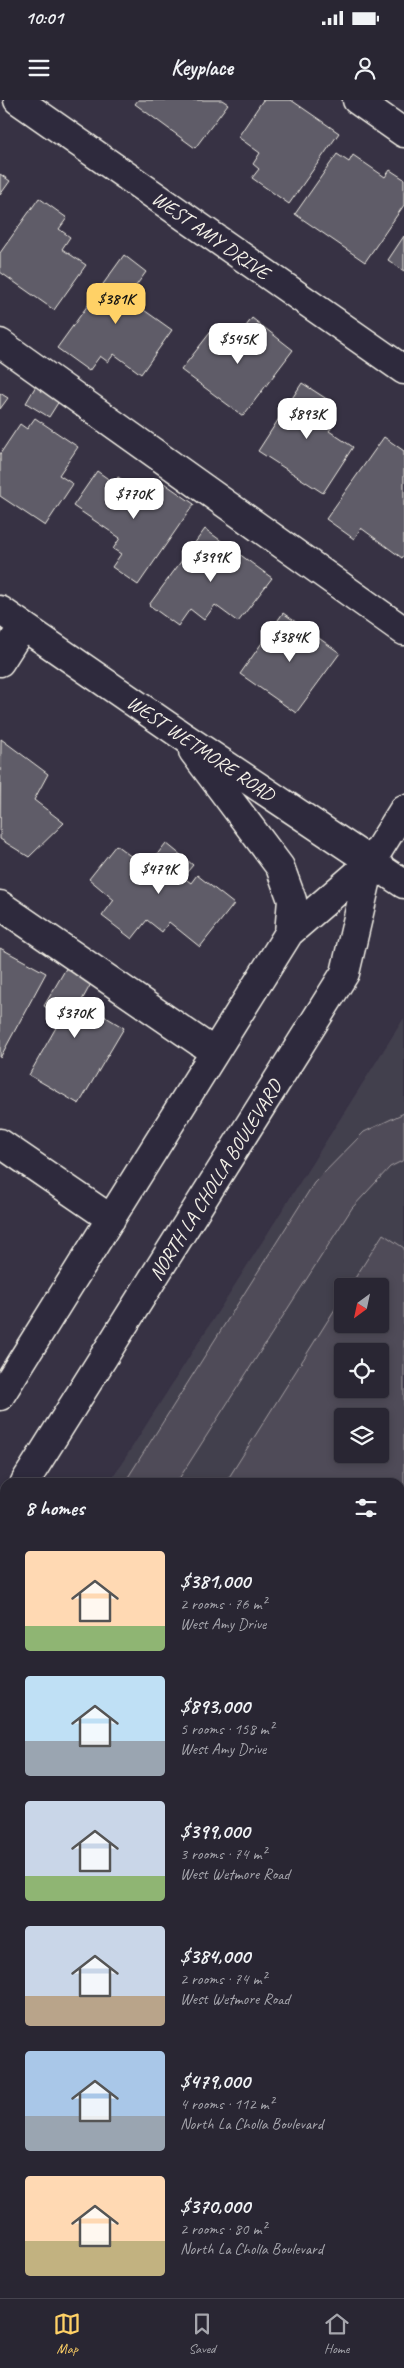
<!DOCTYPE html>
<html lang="en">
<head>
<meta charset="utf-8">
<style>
  body { margin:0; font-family:Caveat,sans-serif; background:#312e3b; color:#f1f3f6; height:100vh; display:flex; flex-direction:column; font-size:19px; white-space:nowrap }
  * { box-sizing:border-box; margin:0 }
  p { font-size:16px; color:#a5a5ac }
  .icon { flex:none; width:28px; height:28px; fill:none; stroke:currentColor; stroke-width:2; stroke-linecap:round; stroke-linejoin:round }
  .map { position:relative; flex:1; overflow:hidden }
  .panel { position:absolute; left:0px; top:1378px; width:405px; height:821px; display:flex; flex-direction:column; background:#292633; border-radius:15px 15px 0 0; box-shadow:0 2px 8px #0003,0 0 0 1px #45434e }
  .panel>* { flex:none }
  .needle { width:32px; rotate:213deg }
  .tools { position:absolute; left:334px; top:1178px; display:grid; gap:10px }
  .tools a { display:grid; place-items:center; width:55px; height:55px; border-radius:5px; background:#292633; box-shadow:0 2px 8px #0003,0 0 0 1px #45434e; font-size:25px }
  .price { position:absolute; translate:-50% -42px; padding:0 11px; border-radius:10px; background:#fff; color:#222; font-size:16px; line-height:32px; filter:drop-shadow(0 1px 2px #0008) }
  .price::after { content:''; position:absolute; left:50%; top:30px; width:15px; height:11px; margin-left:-8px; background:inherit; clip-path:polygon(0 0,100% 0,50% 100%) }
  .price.active { background:#ffd166; color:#111 }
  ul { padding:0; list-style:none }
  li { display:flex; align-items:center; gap:15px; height:125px; padding:0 25px }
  li span { display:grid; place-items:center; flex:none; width:140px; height:100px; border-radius:5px; color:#555 }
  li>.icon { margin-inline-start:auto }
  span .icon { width:60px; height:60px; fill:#fffc; stroke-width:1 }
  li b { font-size:21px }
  h2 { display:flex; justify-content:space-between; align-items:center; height:60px; padding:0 25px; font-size:21px }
  .status { display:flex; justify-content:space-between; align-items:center; height:35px; padding:0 25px; background:#292633; direction:ltr }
  .status svg { height:14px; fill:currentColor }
  header { display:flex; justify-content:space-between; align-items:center; height:65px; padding:0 25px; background:#292633; font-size:22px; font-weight:600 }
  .menu { display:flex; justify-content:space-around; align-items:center; height:70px; border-top:1px solid #45434e; background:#292633; font-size:14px; color:#a5a5ac }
  .menu a { display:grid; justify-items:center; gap:2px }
  .menu .active { color:#ffd166 }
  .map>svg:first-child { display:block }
  .built { fill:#433f4e; fill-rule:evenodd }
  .green { fill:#504b59; stroke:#a29ea0; fill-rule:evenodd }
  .building { fill:#5f5c67; stroke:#f4f1e8 }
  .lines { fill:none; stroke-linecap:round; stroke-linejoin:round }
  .minor-casing { stroke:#f4f1e8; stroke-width:31 }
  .minor { stroke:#2f2a3d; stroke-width:28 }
  .labels { text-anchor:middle; stroke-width:5; stroke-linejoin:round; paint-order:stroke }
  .street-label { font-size:20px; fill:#f4f1e8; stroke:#2f2a3d }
</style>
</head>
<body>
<div class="status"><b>10:01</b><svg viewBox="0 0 49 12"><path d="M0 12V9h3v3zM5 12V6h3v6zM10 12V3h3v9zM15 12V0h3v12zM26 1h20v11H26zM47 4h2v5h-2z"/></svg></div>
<header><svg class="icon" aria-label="menu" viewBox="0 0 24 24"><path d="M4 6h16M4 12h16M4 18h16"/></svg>Keyplace<svg class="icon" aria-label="person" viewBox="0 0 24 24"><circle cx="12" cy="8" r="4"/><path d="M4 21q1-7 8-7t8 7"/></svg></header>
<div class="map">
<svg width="404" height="2198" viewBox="0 0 404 2198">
  <rect width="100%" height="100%" fill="#373244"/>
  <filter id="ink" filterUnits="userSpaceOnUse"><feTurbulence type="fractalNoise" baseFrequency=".02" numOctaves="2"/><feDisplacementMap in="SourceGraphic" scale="10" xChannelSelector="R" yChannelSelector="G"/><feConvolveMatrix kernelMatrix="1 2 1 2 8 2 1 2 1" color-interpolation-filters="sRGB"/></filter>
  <g filter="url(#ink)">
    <path class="built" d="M404,918V2198H0V1557L5,1549V2194H400V1382H110ZM342,1186H380V1224H342ZM342,1251H380V1289H342ZM342,1316H380V1354H342Z"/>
    <path class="green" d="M404,1013V1060L390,1067L352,1108L177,1382H125L314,1083L364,1032Z
      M383,1134L404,1148V1629L400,1636V1382H226L342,1198V1224H380V1186H350ZM380,1251V1289H342V1251ZM342,1316H380V1354H342Z
      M404,1632V1717L400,1723V1638Z
      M404,1909V1984L400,1981V1916Z"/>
    <path class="building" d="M138,0H222L228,4L195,48L135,4Z
      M263,0H291L339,33L289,104L252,78L259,69L253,64L260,53L238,37Z
      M337,54L349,62L353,55L385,77L390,70L404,79V105L365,162L295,114Z
      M0,74L10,81L0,95Z
      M39,98L67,118L59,129L70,137L62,149L86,165L54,210L0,172V153Z
      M404,136V171L388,160Z
      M124,155L146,172L127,198L172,230L141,274L114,254L108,262L100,256L89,271L57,248Z
      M252,218L293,250L243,316L181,270L213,229L233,244Z
      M302,283L336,305L328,319L335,323L329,331L353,347L323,393L258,351Z
      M37,284L61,298L49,317L26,303Z
      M0,293L8,298L0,309Z
      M35,318L78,347L59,375L73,384L45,426L0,396V354L20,324L27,329Z
      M384,337L404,351V455L402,458L361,428L354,439L326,419Z
      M97,371L114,383L118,377L147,396L158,379L194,404L138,485L112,467L121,454L113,449L120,438L73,406Z
      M205,429L272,478L238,522L215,505L204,520L190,509L178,526L149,505Z
      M283,513L340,553L296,613L240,574Z
      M1,639L48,674L34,700L64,723L29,757L0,739Z
      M166,743L193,765L183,777L191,783L197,775L234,804L200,847L169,822L162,832L147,820L132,839L102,816L114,800L89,779L116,745L141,764L146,758L151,762Z
      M0,848L46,873L0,958Z
      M68,865L93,880L81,902L124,928L79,1004L29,975L62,917L44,906Z
      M0,2097L5,2100V2194H65L66,2198H0Z
      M121,2194H156L162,2198H102Z"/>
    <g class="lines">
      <defs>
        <path id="minor" d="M18,0L404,270
          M357,0L404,33
          M0,243L404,531
          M0,510L181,635L404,784
          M0,562L23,526
          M193,651L280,767L292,800L289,833
          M0,805L214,952
          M0,1043L111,1119
          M0,1296L289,833L371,762L404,709
          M25,1382L345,873L371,762
          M0,1421L5,1413"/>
      </defs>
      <use href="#minor" class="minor-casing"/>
      <use href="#minor" class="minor"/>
    </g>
  </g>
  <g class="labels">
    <g class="street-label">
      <text transform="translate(211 135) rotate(35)" y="7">WEST AMY DRIVE</text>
      <text transform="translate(201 648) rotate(34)" y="7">WEST WETMORE ROAD</text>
      <text transform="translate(215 1080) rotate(-58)" y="7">NORTH LA CHOLLA BOULEVARD</text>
    </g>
  </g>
</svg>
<div class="tools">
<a><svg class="needle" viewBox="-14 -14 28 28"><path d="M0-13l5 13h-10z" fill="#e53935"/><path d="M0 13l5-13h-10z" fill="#a5a5ac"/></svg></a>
<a><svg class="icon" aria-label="locate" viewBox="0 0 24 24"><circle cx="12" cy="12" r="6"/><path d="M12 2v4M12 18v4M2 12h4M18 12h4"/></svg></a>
<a><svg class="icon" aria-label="layers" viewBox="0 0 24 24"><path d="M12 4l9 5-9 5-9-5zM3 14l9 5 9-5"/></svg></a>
</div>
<b class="price active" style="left:116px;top:225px">$381K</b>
<b class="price" style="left:238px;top:265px">$545K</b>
<b class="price" style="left:307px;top:340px">$893K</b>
<b class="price" style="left:134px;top:420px">$770K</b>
<b class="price" style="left:211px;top:483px">$399K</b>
<b class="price" style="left:290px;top:563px">$384K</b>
<b class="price" style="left:159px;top:795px">$479K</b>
<b class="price" style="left:75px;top:939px">$370K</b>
<section class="panel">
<h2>8 homes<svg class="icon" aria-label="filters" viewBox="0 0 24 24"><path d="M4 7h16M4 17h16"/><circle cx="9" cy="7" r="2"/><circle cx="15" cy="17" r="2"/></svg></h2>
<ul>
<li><span style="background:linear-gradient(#ffd9b3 75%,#8fb573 0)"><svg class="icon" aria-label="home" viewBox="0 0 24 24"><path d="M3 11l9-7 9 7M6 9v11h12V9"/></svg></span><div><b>$381,000</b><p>2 rooms · 76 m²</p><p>West Amy Drive</p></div></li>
<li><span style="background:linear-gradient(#bfe0f5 65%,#9aa5b1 0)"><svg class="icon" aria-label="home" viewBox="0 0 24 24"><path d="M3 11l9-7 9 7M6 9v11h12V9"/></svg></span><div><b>$893,000</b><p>5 rooms · 158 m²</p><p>West Amy Drive</p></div></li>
<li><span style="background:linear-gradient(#c9d6e8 75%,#8fb573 0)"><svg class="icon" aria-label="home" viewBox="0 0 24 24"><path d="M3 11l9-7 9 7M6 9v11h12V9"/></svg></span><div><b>$399,000</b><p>3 rooms · 74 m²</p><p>West Wetmore Road</p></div></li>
<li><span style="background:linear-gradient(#c9d6e8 70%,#b9a48a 0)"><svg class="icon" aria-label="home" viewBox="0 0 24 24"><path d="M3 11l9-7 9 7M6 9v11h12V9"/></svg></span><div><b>$384,000</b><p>2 rooms · 74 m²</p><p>West Wetmore Road</p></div></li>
<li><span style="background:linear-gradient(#a9c7e8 65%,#9aa5b1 0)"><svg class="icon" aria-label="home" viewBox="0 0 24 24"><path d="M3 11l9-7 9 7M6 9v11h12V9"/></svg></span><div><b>$479,000</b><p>4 rooms · 112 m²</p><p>North La Cholla Boulevard</p></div></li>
<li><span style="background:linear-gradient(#ffd9b3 65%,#c2b280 0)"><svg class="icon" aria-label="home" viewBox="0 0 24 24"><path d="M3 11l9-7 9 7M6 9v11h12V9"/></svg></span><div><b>$370,000</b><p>2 rooms · 80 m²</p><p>North La Cholla Boulevard</p></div></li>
</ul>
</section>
</div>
<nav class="menu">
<a class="active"><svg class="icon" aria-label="map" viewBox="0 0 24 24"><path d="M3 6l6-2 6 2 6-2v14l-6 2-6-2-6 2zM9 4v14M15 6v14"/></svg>Map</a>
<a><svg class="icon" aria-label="saved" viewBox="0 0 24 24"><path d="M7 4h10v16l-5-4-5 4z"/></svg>Saved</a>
<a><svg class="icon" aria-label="home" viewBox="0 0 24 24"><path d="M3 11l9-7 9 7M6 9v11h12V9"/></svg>Home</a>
</nav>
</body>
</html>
